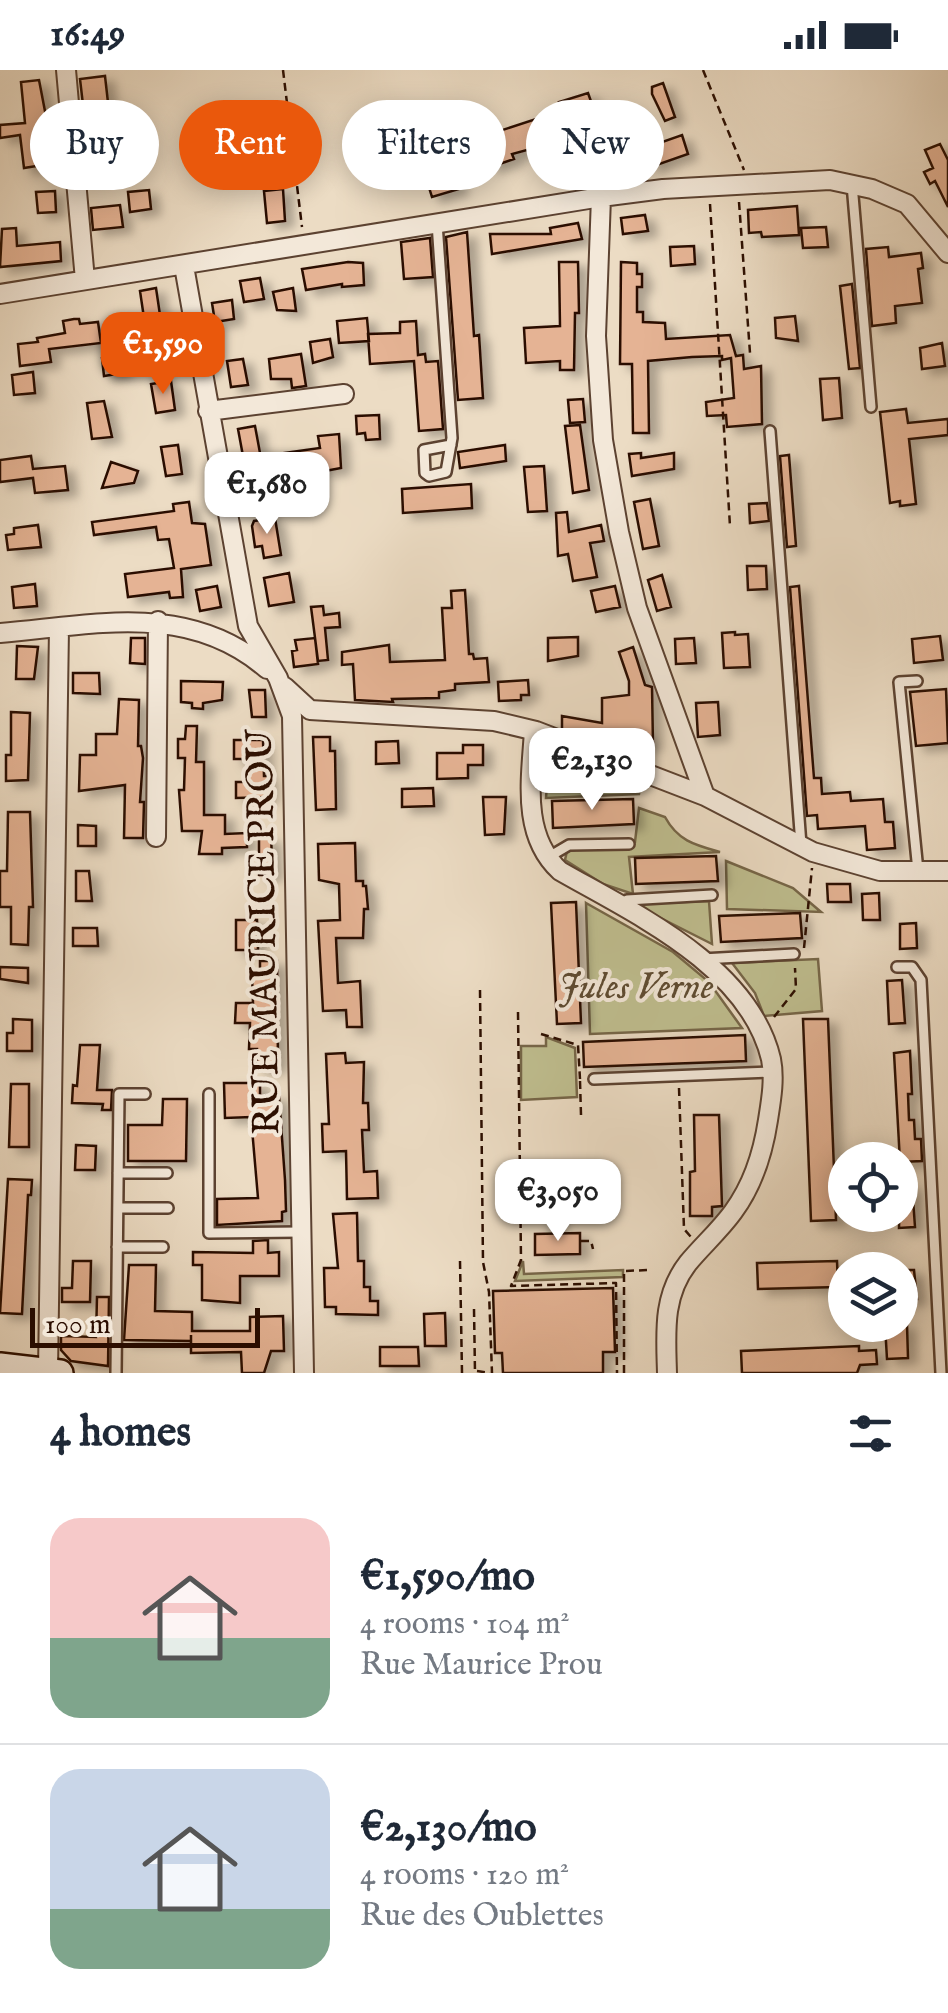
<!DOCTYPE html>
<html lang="en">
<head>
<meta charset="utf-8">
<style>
  body { margin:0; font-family:"IM FELL English",serif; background:#f2f2f3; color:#1f2937; height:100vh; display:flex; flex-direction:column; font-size:38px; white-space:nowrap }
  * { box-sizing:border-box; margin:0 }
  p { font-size:32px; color:#747a83 }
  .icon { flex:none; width:55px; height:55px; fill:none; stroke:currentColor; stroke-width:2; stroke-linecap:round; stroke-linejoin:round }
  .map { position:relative; height:1303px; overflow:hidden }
  .drawer { display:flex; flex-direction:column; background:#fff; flex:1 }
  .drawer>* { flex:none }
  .hud { position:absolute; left:30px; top:30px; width:890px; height:90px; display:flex; gap:20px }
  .buttons { position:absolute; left:828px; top:1072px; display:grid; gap:20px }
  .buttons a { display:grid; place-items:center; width:90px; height:90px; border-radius:50%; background:#fff; box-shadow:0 5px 25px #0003; font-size:50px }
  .scale { position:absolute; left:30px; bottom:25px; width:230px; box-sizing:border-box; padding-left:10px; border:5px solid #2c0e00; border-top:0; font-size:28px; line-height:35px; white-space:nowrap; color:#2c0e00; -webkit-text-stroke:8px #f3e8d9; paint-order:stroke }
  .price { position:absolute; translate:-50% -85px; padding:0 22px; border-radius:20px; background:#fff; color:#222; font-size:32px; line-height:65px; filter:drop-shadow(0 2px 5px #0008) }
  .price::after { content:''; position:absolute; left:50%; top:60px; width:30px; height:22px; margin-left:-15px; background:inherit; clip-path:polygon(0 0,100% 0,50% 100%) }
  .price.active { background:#ea580c; color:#fff }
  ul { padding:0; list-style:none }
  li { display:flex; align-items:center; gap:30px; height:250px; padding:0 50px }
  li+li { border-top:2px solid #e0e1e3 }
  li span { display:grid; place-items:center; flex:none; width:280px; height:200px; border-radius:30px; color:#555 }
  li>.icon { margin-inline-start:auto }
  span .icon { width:120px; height:120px; fill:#fffc; stroke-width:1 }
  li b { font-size:42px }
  h2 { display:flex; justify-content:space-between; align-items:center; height:120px; padding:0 50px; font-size:42px }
  .tag { padding:0 35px; border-radius:45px; background:#fff; box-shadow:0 5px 25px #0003; font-size:35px; line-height:90px }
  .tag.active { background:#ea580c; color:#fff }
  .status { display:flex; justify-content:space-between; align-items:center; height:70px; padding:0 50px; background:#fff; direction:ltr }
  .status svg { height:28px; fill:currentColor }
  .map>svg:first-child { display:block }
  .green { fill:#bfbe8f; stroke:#766648; stroke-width:2.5 }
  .building { fill:#e5b394; stroke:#2c0e00; stroke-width:2.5; filter:url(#shadow) }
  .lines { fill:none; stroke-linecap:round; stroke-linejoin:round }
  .lane-casing { stroke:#5c4231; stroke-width:14 }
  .street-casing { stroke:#5c4231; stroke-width:22 }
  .secondary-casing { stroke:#2c0e00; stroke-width:30 }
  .path { stroke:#2c0e00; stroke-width:2.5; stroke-dasharray:8 5; stroke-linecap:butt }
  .lane { stroke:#f3e8d9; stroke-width:9 }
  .street { stroke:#f3e8d9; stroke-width:18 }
  .secondary { stroke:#f3e8d9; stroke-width:25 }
  .labels { text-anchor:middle; stroke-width:8; stroke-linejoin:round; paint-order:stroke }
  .street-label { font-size:38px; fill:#2c0e00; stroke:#f3e8d9 }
  .park-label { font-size:38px; font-style:italic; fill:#5f4c32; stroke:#f3e8d9 }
</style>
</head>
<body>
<div class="status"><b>16:49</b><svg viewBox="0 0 49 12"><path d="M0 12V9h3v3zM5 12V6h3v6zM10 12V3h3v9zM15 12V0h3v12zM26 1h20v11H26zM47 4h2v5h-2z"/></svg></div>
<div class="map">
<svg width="948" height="1303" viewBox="0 0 948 1303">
  <defs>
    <filter id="shadow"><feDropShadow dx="9" dy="5.5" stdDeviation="5" flood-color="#0004"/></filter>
  </defs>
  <rect width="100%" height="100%" fill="#ecdcc4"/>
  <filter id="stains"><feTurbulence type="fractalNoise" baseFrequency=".002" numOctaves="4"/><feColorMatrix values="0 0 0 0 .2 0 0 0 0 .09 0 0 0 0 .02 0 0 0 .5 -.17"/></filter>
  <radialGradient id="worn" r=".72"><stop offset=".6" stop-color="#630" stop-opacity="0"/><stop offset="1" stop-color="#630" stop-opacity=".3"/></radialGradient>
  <path class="green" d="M549,685L640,724L546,728Z
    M639,738L665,747C678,771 695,775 720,782L629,787L633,824L603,814L565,790L567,781L635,772Z
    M726,791L793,818L821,842L727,839Z
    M709,831L712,874L633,834Z
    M586,833L673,882L709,912L742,958L590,964Z
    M818,889L822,941L764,946L755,923L732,893Z
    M546,967L575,978L577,1027L521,1030V976H546Z
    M523,1191L524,1204L623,1200V1207L515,1211Z"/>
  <path class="building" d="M105,6L111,59L86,61L80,9Z
    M39,10L49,62L39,63L43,95L24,98L20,65L0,68V55L25,53L21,12Z
    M663,13L675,47L665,51L652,24V17Z
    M588,23L593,37L577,43L582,54L569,59L559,32Z
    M539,48L549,74L512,84L514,89L491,97L481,67Z
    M682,65L688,84L651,97L645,78Z
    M940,74L948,90V137L935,111L930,114L924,102L933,98L925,80Z
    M452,95L459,119L432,127L427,111L442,105L440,98Z
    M283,119L285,151L267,153L264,121Z
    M149,120L151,139L130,142L128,122Z
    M55,121L56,142L38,143L36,122Z
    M120,135L123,157L93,160L91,138Z
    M797,136L799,165L762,167L761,162L749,163L748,140Z
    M645,145L648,161L623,164L621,148Z
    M578,153L582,169L492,184L490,164H551L550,158Z
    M826,157L828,177L803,178L801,158Z
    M16,158L17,176L60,172L61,191L0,197L2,159Z
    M467,162L474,266L479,265L483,328L458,330L446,167Z
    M430,168L433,207L404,209L401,172Z
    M694,176L695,194L671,196L670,177Z
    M888,177L889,187L921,183L923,198L918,199L922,233L895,236L896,253L872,256L866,179Z
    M348,192L363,193L364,215L342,217V214L306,220L302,199Z
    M559,192H578L579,243H575L574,300H560V291L526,293L524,258L560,256Z
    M621,192L637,193V204H642V217H637V242H643V252L665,253L666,269L730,265L736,286L743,285L744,299L761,296L762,354L727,357L726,345L707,346L706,332L734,328L731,288L722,290V286L692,287L648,291L649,363H633L632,294H620Z
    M260,208L264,229L244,232L240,211Z
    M852,214L860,298L849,299L840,216Z
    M156,218L160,245L144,248L140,221Z
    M293,218L296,241L277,240L273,222Z
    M232,230L234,249L215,252L212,233Z
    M795,246L798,271L776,268L775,248Z
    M367,248L369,271L339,273L337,251Z
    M74,249H79L80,254L98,252L101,273L49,279L51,292L20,296L18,274L38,272L37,268L65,263L63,251Z
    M416,251L418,285L425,284L426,292L438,291L443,359L419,361L414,291L370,294L368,264L400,263V252Z
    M330,269L333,287L313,293L310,272Z
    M942,273L945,296L922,299L920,278Z
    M301,284L306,316L292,318L291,309H271L269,289Z
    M120,285L123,303L104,306L102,288Z
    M243,289L248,315L231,317L227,291Z
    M33,302L35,323L14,325L12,305Z
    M839,308L842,348L823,350L820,309Z
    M171,311L175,340L156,343L151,314Z
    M583,329L585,352L570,353L568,330Z
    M104,331L112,367L92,369L87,333Z
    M906,339L908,353L948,349V365L909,369L916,434L900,436V431L890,433L880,342Z
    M379,345L380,369L366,370L365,363L357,364L356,346Z
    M580,355L589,420L573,423L565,356Z
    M255,356L260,383L243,386L238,359Z
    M339,364L341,398L325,401L324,397L287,403L284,383L320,378L318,366Z
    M178,375L182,404L166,406L161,377Z
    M505,375L506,391L460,398L458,382Z
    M641,383V388L674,383V399L632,406L629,384Z
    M789,385L796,476L787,477L780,386Z
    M31,386L33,399L65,396L68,420L35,423L33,408L0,412V390Z
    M111,392L138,401L134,413L102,418Z
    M544,396L547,441L528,442L524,397Z
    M268,406L271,423L250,426L247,410Z
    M471,414L472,438L403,443L402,419Z
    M650,429L659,476L643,479L634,432Z
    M189,432L192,453L205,454L211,495L181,499L183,527L170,528L169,522L128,527L125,504L174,498L169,469L158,470L156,457L94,465L92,452L174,441L173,434Z
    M767,433L769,451L750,453L749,434Z
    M567,442L569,462L601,455L604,471L590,473L597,507L573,511L568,484L558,486L556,443Z
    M275,448L281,485L264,488L262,476L255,477L252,456L254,451Z
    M38,455L41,477L8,480L6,465L14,464V458Z
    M747,496H766L767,519L748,520Z
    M289,503L294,532L269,536L264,508Z
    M662,505L671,537L657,541L648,510Z
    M35,514L37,536L14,538L12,517Z
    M217,516L221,537L200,541L196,520Z
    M615,516L620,537L596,542L591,521Z
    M799,516L814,708H821L822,724L850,722L851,731L883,729L885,752H893L895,778L867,780L865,756L818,759L817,745L807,746L790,517Z
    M465,520L469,584H473L474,589L487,588L489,612L455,614V620L439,622V628L392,629L393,632L355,630L353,594L342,595V582L389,575L390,592L445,590L442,538H452L451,521Z
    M323,536L324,545L339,543L340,557L325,558L328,590L318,591L311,537Z
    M735,562V565L748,564L750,597L724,598L722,563Z
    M940,566L943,590L914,593L912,569Z
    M578,567V586L548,591V568Z
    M131,568H145V594L130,593Z
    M315,568L318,594L294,597L292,581L297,580L295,570Z
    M694,568L696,593L676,594L675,569Z
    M17,576L38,577L34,609H16Z
    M633,577L645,615L652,617L653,675H607L562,658V646L602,653V628L629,625V611L619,582Z
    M73,603H99L100,624L73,623Z
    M528,610L529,625H521V630L499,631L498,612Z
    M181,611L223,612L222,630L203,633V639L192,638V633L181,632Z
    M946,619L948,673L916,676L910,622Z
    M249,620H265L266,647H252Z
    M119,629L139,630L138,676H141L143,688L140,732H144L143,768H124L125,715L79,721L80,685H96V664H117Z
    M718,632L720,665L698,667L696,633Z
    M11,642L30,643L28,710L6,711V685H11Z
    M186,656H197L196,692H204V745H225V764L247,763V777L222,778V784H199L202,761H182L179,720H184L185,688H178V669H185Z
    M313,667H330V681H335L336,739L316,740Z
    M234,670H263L264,706H268V727L236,728V712H249V689H234Z
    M398,671L399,693L376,694V672Z
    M463,675H483V695H468V708L437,709V683H463Z
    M433,718L434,736L402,737V719Z
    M483,727H506L504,764L485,765Z
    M633,729L634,754L553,758L552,731Z
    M8,742H30L33,837H29L28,875L11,874V837H0V801H7Z
    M78,755L96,756V776H78Z
    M259,768H271L273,805H259Z
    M355,773L356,811H363V816H366L368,839H364L363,868H336L338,913L360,911L362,957H347L346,940L323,941L318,851L340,850L339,814L319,810L318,774Z
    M716,786L718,811L636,814L635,788Z
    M76,801H89L92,831H76Z
    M827,814H850L851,832H828Z
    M879,823L880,850H863L862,824Z
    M576,832L581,953L557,954L551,833Z
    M800,843L802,868L721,872L719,846Z
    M236,850H257L258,880H236Z
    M916,853L917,878L900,879V854Z
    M73,858H97L98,876H73Z
    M260,891H277L278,993H274L275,998H257V979H249L250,953H235L236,933H253L252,906L260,905Z
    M0,897L28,898V913L0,909Z
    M902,910L905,953L889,954L887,911Z
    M13,949L32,950V981H7V963H13Z
    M803,949H828L836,1150L811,1151Z
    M745,965L746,991L584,997L583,972Z
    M80,975H100L97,1020H112L111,1040H102L103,1034L72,1033L73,1015L77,1016Z
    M910,981L912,1024H908L909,1050H914L915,1069H921L922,1091L900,1092L894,983Z
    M345,983L346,993L364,992L363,1033H368L369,1060H362L364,1102L377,1101L378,1128L347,1129L346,1081L323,1082L322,1054H329L326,984Z
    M224,1013H260V1026H279L285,1110L286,1141L282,1142V1151L217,1155V1129L258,1128L251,1047L225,1048Z
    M11,1014H29V1077H9Z
    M163,1029H187L186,1091H128V1055H162Z
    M694,1045H719L722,1136L712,1137V1146H690V1102L695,1101Z
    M76,1075L96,1076L95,1100H75Z
    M8,1109L32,1110L31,1125H28L22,1244L0,1243Z
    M912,1115L915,1157L899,1158L900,1116Z
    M357,1143L358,1191H364V1217H370V1231H378V1245L336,1244V1237H325L324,1198H338L333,1144Z
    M580,1163V1184L535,1185V1164Z
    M268,1170V1183L279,1182V1206H240V1233L202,1230V1195H193V1182L253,1183V1171Z
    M73,1191H91L90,1232H62V1218H72Z
    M837,1191L838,1217L758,1219L757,1193Z
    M129,1195H156L155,1241L192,1242V1261H250V1247L283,1246L284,1281H271L264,1303H242L241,1282L191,1283V1265V1271L124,1270Z
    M900,1200H914L917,1229L900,1230Z
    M613,1218L615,1282H603V1303H503L502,1283H495L493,1221Z
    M97,1227H109L108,1296L71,1291L61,1280V1266L96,1267Z
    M445,1243L446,1276H425L424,1244Z
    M885,1255H907L908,1288L887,1289Z
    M859,1276V1281L876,1280L877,1294L860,1295L857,1303H742L741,1281Z
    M380,1277H418L419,1296H380Z"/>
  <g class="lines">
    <defs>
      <path id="lane" d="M852,114L871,337
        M437,153L452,368L446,402L429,406L425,403L424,380L451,375
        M770,361L801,775
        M917,611L899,612L918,801
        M547,788L569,775L629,774
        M622,835L627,830L712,825
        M702,889L794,884
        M897,897H912L921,910L941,1303
        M594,1009L773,1002
        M209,1024V1163L301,1162
        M118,1103H167
        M118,1138H168
        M117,1177H163
        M116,1303L119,1024H145"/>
      <path id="street" d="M66,0L85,210
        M601,127L596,266L603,370L619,462L637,538L705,726
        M184,196L248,556L278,608L292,646L304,1303
        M0,224L601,127L663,119L830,110L872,119L907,134L948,183
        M208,341L344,324
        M0,563C95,555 188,531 267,599
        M285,617L310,640L494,651L536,661L705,726L813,782L880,801H948
        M534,661C531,709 521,765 560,801C635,844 749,896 771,989C775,1009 771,1031 768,1050C763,1083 753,1115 733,1142C720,1160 702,1176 688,1193C662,1226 666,1264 667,1303
        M156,767L158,551
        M48,1301L59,558"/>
      <path id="secondary" d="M0,1296L60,1303"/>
    </defs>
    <use href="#lane" class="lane-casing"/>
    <use href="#street" class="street-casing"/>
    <use href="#secondary" class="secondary-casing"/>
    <path class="path" d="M283,0L302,157
      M703,0L744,100
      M739,132L750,283
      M710,134L730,456
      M804,878L812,798
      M480,920L483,1192L489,1222L492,1303
      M518,942L521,1190L511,1216L616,1213L617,1303
      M774,947L796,919L795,898
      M541,964L578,975L580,1009
      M580,1011L581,1045
      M679,1018L684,1159L691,1167
      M581,1171H591L593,1179
      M460,1191L462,1303
      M474,1239L475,1303
      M477,1301L490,1303
      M624,1303V1201L649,1200"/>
    <use href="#lane" class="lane"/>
    <use href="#street" class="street"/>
    <use href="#secondary" class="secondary"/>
  </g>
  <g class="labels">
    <g class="street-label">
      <text transform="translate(262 862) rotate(-91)" y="13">RUE MAURICE PROU</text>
    </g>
    <g class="park-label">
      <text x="636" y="928">Jules Verne</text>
    </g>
  </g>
  <rect width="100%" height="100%" filter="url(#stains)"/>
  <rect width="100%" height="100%" fill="url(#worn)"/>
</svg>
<div class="buttons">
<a><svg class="icon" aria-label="locate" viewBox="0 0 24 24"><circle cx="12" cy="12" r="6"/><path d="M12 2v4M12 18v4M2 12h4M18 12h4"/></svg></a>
<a><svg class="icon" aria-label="layers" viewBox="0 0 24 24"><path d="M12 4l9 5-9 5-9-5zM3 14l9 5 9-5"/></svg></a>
</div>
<div class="scale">100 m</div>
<b class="price active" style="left:163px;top:327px">€1,590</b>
<b class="price" style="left:267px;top:467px">€1,680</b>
<b class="price" style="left:592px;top:743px">€2,130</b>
<b class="price" style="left:558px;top:1174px">€3,050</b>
<div class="hud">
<a class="tag">Buy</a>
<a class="tag active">Rent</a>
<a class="tag">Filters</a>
<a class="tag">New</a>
</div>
</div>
<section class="drawer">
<h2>4 homes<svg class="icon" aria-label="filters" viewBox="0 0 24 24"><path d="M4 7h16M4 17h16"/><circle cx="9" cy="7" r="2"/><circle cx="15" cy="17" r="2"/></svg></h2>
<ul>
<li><span style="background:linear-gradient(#f6c9c9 60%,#7fa58c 0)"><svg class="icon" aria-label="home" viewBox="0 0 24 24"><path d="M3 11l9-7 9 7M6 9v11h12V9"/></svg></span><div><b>€1,590/mo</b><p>4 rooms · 104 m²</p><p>Rue Maurice Prou</p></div></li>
<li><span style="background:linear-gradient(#c9d6e8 70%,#7fa58c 0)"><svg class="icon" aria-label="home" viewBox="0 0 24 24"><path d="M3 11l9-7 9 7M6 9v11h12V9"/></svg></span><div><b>€2,130/mo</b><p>4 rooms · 120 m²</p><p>Rue des Oublettes</p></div></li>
</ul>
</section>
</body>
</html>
